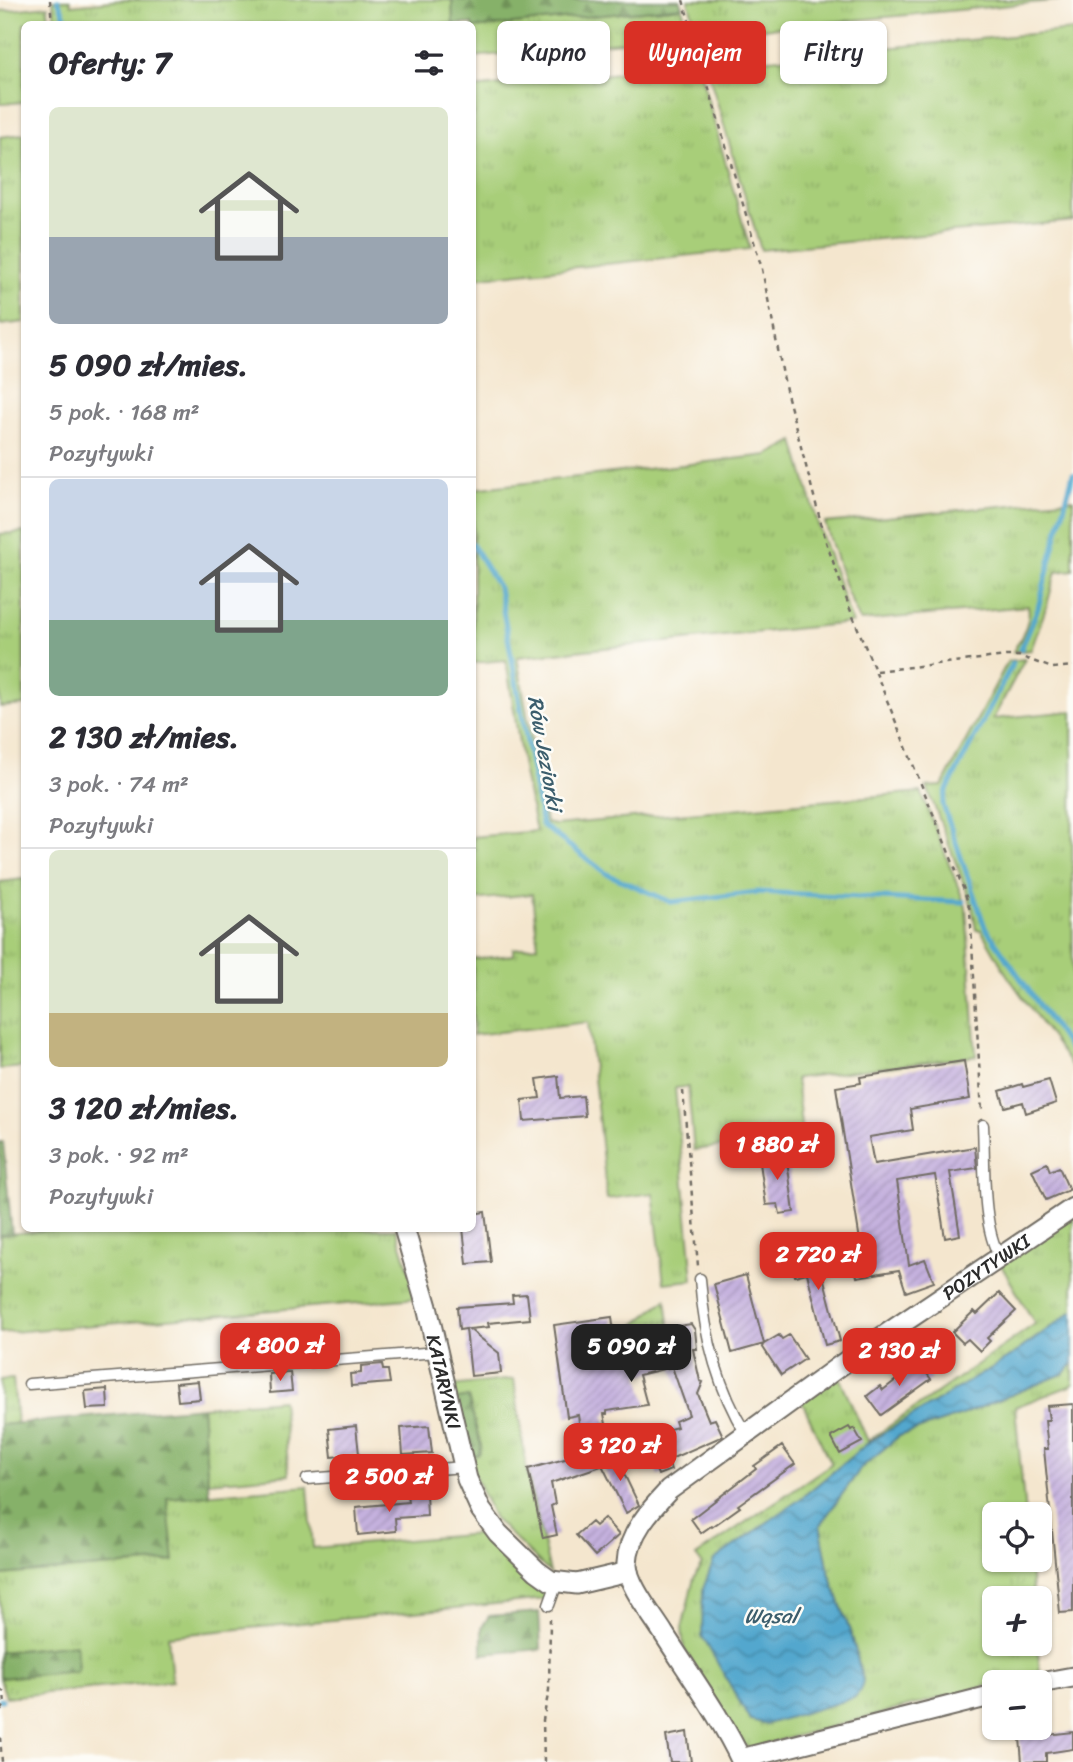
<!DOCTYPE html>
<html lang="pl">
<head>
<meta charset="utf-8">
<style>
  body { margin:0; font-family:Sriracha,sans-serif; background:#f2f2f3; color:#2b2b33; height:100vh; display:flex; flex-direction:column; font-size:26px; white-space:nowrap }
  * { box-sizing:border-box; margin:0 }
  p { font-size:23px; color:#7c7c81 }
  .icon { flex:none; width:38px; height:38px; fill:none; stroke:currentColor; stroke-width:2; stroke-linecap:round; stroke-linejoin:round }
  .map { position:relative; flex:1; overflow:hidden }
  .sheet { position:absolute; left:21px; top:21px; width:455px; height:1211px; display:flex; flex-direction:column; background:#fff; border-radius:10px; box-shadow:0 2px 5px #0004 }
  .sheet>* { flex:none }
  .hud { position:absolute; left:497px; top:21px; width:471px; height:63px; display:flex; gap:14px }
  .controls { position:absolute; left:982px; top:1502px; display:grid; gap:14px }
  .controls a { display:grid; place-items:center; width:70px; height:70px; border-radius:10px; background:#fff; box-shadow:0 2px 5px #0004; font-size:35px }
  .price { position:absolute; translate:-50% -60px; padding:0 16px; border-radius:14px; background:#d93025; color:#fff; font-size:23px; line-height:46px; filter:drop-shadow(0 2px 4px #0008) }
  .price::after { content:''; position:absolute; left:50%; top:42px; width:21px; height:16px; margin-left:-10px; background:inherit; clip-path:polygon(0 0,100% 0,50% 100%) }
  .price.active { background:#222; color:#fff }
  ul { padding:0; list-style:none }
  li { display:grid; align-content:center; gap:14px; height:371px; padding:0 28px }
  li+li { border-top:2px solid #e1e1e2 }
  li span { display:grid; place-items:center; height:217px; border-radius:10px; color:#555 }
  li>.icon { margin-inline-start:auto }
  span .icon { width:126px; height:126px; fill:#fffc; stroke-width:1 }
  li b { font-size:30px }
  h2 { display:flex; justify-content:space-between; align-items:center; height:84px; padding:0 28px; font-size:30px }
  .pill { padding:0 24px; border-radius:10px; background:#fff; box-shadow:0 2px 5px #0004; font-size:24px; line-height:63px }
  .pill.active { background:#d93025; color:#fff }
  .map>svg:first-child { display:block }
  .grass { fill:url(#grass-tufts); stroke:#6a7c52; stroke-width:2 }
  .forest { fill:url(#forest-firs); stroke:#586e4a; stroke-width:2 }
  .water { fill:url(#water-waves); stroke:#3e697c; stroke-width:2 }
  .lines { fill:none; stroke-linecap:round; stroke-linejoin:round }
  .stream { stroke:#52a7ce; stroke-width:5 }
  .building { fill:url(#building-hatch) }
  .lane-casing { stroke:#716c64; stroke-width:13 }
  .street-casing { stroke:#716c64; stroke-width:23 }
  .path { stroke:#716c64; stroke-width:2.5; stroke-dasharray:5 5; stroke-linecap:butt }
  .lane { stroke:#fff; stroke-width:10 }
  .street { stroke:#fff; stroke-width:19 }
  .labels { text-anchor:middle; stroke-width:5; stroke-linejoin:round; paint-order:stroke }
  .street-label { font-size:19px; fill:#2b2b2b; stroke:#fdfcf7 }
  .water-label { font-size:21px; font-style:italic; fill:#3b5d6c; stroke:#fdfcf7 }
</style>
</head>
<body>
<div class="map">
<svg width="1073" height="1762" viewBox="0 0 1073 1762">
  <defs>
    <pattern id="grass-tufts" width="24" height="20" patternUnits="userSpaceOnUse" patternTransform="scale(1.75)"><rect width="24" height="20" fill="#a8ce79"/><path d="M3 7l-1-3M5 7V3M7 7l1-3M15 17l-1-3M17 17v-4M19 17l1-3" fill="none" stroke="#91b169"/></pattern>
    <pattern id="forest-firs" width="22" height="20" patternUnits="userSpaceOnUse" patternTransform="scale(1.75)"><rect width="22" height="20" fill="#86b169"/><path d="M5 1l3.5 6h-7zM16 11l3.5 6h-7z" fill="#6e9057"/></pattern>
    <pattern id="water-waves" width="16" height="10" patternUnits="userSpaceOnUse" patternTransform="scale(1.75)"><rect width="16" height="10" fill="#52a7ce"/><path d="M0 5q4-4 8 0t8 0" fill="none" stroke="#4488a7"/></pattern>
    <pattern id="building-hatch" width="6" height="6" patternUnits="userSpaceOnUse" patternTransform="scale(1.75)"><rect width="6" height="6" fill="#c5b1de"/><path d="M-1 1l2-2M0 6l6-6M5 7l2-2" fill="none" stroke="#a998bf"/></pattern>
  </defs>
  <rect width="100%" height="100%" fill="#fdfcf7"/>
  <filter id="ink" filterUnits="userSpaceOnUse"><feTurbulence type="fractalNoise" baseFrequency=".0143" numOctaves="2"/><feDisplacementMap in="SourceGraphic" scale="14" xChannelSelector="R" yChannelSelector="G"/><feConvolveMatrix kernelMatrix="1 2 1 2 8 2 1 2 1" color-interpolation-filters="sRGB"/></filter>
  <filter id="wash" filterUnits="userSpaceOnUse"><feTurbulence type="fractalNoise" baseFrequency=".00686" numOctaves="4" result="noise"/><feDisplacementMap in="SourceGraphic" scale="28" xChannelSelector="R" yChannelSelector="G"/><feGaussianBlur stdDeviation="1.57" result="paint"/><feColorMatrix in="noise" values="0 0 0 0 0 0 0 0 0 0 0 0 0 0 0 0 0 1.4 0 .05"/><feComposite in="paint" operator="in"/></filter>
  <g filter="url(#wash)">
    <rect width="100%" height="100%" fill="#f4e6ce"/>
    <path class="grass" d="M53,0H70L71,5L123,0H452L453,24H55Z
      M688,0H1063L698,35Z
      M48,6L49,24H24V102L0,104V11Z
      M682,7L689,35L473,57V28Z
      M1073,30V221L761,250L706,65Z
      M698,65L750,249L473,278V88Z
      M24,134V322L0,325V137Z
      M794,441L818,524L852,623L517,657L546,823L555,825L921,792L966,907L976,1056L796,1078L802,1135L694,1150L688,1087L675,1088L693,1280L664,1283L653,1193L607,1199L588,1022L473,1035V959L513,955V949L538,946L532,894L473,900V837L536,831L523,768L506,660L473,663V489L768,455Z
      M1073,499V570L1056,572L1047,605L1031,650L1013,652C1020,639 1032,621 1028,606L860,621L847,592L825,523Z
      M24,532V705L0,707V534Z
      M1025,659L993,719L1072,711L1073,1068L1007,975L981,930H976L972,906L927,787L942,786L1008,661Z
      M24,879V1067L0,1069V882Z
      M1073,1216V1311L1008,1358L869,1442L800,1499L863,1681L853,1640L829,1572L820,1525L861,1468L899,1436L959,1416L1065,1373L1073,1363V1383L1070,1386L1015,1407L1025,1514H994V1559H1029L1033,1598H994V1643H1037L1040,1672L1004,1682H994V1684L750,1748L743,1745L684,1649L682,1628L694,1578L702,1564L696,1556L831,1464L802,1402L839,1377L868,1441L1035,1324L1001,1265Z
      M67,1228L396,1229L418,1298L0,1333V1235Z
      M666,1299L672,1346L624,1356L622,1336Z
      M13,1379L17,1424L0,1425V1380Z
      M514,1379L526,1467L550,1573L494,1519L467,1458L481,1446L468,1398L453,1400L450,1386Z
      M282,1400L289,1475L208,1482L202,1407Z
      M308,1486L313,1548L490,1533L546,1588V1599L168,1636L172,1681L6,1697L0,1678L78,1670L76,1644L0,1652V1575L173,1561L167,1498Z"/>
    <path class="forest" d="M452,0H680L682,7L473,28L472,24H453Z
      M0,1142H3L12,1234L0,1235Z
      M468,1397L481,1446L479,1454L467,1458L453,1400Z
      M202,1407L209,1495L167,1498L174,1561L0,1575V1425Z
      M539,1612L541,1649L482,1654V1627L489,1616Z
      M76,1644L78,1671L0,1678V1652Z"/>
    <path class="water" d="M1073,1311V1363L1065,1373L959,1416L899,1436L861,1468L820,1525L829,1572L853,1640L863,1681L860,1691L854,1698L767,1724L750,1720L702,1636L703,1589L714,1560L800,1499L869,1442L1008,1358Z"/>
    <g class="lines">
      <path class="stream" d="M58,0L68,24
        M472,544L499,588L542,825L607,874L671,902L758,892L964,902
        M1021,649L1038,608L1073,474
        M1013,663L946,792L943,805L985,927L1073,1054
        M0,1700H2"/>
    </g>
    <g id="blocks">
      <path class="building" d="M964,1061L970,1099L910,1109L913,1130L869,1137L874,1164L975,1147L977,1168L950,1172L960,1235L945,1238L935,1175L897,1181L909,1265L925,1259L934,1282L906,1292L899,1270L857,1277L851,1249L861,1247L836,1087L861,1083L860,1077Z
        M558,1076L560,1098L583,1096L585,1116L524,1121L522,1100L540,1098L537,1079Z
        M1049,1080L1056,1103L1026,1113L1023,1102L1005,1107L1000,1091L1022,1084L1023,1087Z
        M786,1153L794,1212L780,1214L778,1204L766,1205L759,1156Z
        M1047,1163L1050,1171L1059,1167L1069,1190L1046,1200L1032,1170Z
        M485,1212L491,1262L467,1264L463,1228H472V1214Z
        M819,1250L824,1272H822L840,1341L825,1345L807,1273L795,1276L791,1257Z
        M746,1275L764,1344L779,1335L782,1339L789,1335L805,1359L781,1375L762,1346L764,1344L732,1353L714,1284Z
        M999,1293L1016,1311L987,1338L990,1341L980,1351L968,1339L963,1343L952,1332L974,1311L977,1314Z
        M527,1294L530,1319L488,1323L489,1327L469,1329L499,1353L501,1373L471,1376L466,1329L459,1330L457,1307L513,1303L512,1295Z
        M612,1317L617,1359L673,1347L670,1330L678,1329V1326L691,1324L695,1330L697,1349H693L694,1354L700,1381L703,1382L698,1394L709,1421L715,1419L723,1436L668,1460L671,1470L658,1475L643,1436L677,1427L675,1421L689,1415L672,1367L639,1375L647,1405L607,1411V1414H604L606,1424L580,1428L578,1415L567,1417L554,1325Z
        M916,1360L931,1379L881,1415L867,1396L880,1386L883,1390L905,1373L902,1370Z
        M382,1364L383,1370H388L390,1383L351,1386L350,1374L361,1373V1366Z
        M290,1372L292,1391L270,1393L269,1374Z
        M198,1381L200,1399L178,1401L176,1383Z
        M107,1389L108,1408L87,1409L85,1391Z
        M1073,1404V1612L1060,1613L1044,1449H1048L1045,1420H1049L1047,1406Z
        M356,1426L359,1454L332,1457L329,1429Z
        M429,1426L432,1453L403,1455L401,1428Z
        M849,1427L851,1430L854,1428L862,1442L840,1454L831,1437Z
        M782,1446L795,1464L738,1505L740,1507L712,1527L711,1526L701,1533L691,1519L756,1469L754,1466Z
        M598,1450L601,1466L551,1483L555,1504L551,1506L557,1535L543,1538L528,1469Z
        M615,1455L639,1505L626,1513L600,1461Z
        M426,1493L427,1516L395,1518L396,1531L358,1535L356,1507L408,1502L407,1494Z
        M604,1518L619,1535L595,1556L576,1535L591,1522L595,1526Z
        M687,1732L691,1762H670L666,1736Z
        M1073,1732V1749L1046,1753V1762H1022L1020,1738Z"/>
    </g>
  </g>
  <g filter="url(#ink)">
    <use href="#blocks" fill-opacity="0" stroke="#716c64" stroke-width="2"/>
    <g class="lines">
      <defs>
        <path id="lane" d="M983,1125C985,1161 981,1226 1000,1257
          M700,1279C704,1333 717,1387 746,1434
          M29,1384L437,1352
          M307,1479L464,1467
          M549,1605L557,1583"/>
        <g id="street">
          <path id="s1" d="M404,1228L427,1307L467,1479L481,1510L498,1533L537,1571L551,1581L577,1584L628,1572"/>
          <path d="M1040,1683L1073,1677"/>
          <path d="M741,1759L994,1695"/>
          <path id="s2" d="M742,1762C721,1717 690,1675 664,1634C653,1616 626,1583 627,1563C628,1534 651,1509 669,1490L848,1360L1073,1208"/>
        </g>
      </defs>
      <use href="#lane" class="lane-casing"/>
      <use href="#street" class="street-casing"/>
      <path class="path" d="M50,0L52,24
        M683,0L762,269L786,390L826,542L850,609L964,890L970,910L982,1112
        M876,671L1006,656H1019L1052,668L1073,666
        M683,1091L698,1266
        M0,1689L4,1692L5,1705L0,1712
        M0,1737L2,1762
        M544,1762L543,1720L549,1690L550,1619"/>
      <use href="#lane" class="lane"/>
      <use href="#street" class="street"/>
    </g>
  </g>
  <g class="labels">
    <g class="street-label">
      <text dy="7" stroke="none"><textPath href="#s2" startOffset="705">POZYTYWKI</textPath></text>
      <text dy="7" stroke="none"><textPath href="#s1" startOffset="159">KATARYNKI</textPath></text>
    </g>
    <g class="water-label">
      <text transform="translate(545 753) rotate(80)" y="7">Rów Jeziorki</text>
      <text x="771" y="1623">Wąsal</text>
    </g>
  </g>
</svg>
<div class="controls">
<a><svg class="icon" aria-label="locate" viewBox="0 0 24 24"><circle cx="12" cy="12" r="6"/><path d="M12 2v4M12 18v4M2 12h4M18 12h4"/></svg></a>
<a>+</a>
<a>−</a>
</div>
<b class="price" style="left:777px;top:1182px">1 880 zł</b>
<b class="price" style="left:818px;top:1292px">2 720 zł</b>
<b class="price" style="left:280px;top:1383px">4 800 zł</b>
<b class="price active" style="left:631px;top:1384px">5 090 zł</b>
<b class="price" style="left:899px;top:1388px">2 130 zł</b>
<b class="price" style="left:620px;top:1483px">3 120 zł</b>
<b class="price" style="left:389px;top:1514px">2 500 zł</b>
<div class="hud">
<a class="pill">Kupno</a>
<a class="pill active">Wynajem</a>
<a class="pill">Filtry</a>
</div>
<section class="sheet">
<h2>Oferty: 7<svg class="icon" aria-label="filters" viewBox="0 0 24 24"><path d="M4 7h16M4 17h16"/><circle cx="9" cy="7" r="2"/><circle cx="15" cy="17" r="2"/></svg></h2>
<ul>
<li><span style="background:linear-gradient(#dfe7d0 60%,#9aa5b1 0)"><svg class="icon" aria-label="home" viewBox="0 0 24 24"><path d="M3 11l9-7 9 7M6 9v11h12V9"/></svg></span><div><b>5 090 zł/mies.</b><p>5 pok. · 168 m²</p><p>Pozytywki</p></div></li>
<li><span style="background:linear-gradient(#c9d6e8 65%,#7fa58c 0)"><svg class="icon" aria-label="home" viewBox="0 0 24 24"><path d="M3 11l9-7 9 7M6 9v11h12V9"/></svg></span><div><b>2 130 zł/mies.</b><p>3 pok. · 74 m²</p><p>Pozytywki</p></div></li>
<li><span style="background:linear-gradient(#dfe7d0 75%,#c2b280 0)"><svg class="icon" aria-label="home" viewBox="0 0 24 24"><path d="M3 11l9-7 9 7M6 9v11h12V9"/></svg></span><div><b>3 120 zł/mies.</b><p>3 pok. · 92 m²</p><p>Pozytywki</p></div></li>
</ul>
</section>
</div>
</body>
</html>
